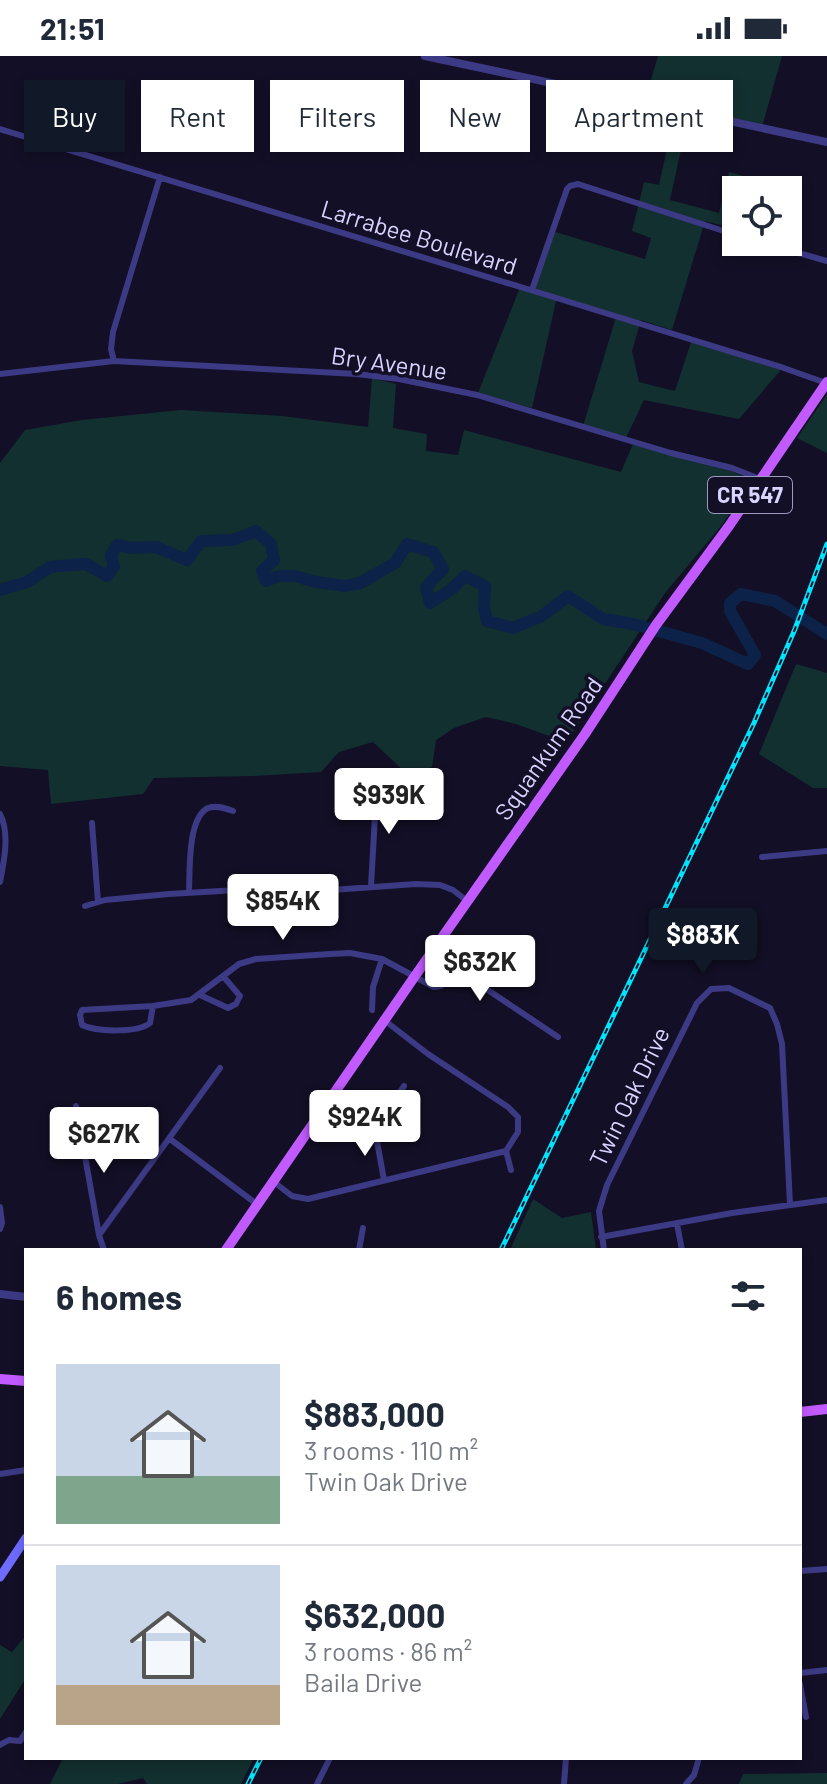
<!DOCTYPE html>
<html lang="en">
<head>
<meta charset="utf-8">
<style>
  body { margin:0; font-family:Barlow,sans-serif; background:#f6f6f7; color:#1f2937; height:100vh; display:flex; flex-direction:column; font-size:30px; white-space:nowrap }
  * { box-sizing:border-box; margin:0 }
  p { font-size:26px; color:#747a83 }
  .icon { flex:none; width:44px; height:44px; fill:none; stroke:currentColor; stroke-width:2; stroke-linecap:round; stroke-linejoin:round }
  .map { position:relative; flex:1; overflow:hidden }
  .drawer { position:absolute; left:24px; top:1192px; width:778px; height:512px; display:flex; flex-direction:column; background:#fff; border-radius:0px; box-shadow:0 4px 12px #0003 }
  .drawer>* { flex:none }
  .guide { position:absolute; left:24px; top:24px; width:780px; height:72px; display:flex; gap:16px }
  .tools { position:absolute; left:722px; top:120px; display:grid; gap:16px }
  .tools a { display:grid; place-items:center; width:80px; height:80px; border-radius:0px; background:#fff; box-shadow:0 4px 12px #0003; font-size:40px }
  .price { position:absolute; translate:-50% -68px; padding:0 18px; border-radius:8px; background:#fff; color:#222; font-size:26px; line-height:52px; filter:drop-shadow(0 2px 4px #0008) }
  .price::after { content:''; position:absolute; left:50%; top:48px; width:24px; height:18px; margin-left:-12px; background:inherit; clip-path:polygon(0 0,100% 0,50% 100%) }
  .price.current { background:#111827; color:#fff }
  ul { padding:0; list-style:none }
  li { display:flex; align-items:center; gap:24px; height:200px; padding:0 32px }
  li+li { border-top:2px solid #e0e1e3 }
  li span { display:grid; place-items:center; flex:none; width:224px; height:160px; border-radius:0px; color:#555 }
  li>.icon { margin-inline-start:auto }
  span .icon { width:96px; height:96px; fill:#fffc; stroke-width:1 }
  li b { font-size:34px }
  h2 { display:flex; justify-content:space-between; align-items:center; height:96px; padding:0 32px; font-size:34px }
  .chip { padding:0 28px; border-radius:0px; background:#fff; box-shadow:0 4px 12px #0003; font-size:28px; line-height:72px }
  .chip.current { background:#111827; color:#fff }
  .status { display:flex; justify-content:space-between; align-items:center; height:56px; padding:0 40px; background:#fff; direction:ltr }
  .status svg { height:22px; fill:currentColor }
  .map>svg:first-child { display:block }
  .green { fill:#12302f }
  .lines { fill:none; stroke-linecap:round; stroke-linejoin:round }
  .river { stroke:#0c2248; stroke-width:12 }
  .minor { stroke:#3d3a85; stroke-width:6 }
  .tertiary { stroke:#3d3a85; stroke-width:8 }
  .secondary { stroke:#6f6bff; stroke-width:9 }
  .primary { stroke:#c25bff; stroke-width:10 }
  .rail-casing { stroke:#00e5ff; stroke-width:5 }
  .rail { stroke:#130f26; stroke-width:2; stroke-dasharray:6; stroke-linecap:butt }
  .labels { text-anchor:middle; stroke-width:7; stroke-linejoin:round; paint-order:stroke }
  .shield { fill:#130f26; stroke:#9e99be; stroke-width:2 }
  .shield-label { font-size:22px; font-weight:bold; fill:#d9d4ff }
  .street-label { font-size:24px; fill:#d9d4ff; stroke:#130f26 }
</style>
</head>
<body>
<div class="status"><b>21:51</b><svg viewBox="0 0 49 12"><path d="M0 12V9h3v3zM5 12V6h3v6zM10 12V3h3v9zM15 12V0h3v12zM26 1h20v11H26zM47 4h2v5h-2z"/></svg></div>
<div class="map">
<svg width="827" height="1728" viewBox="0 0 827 1728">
  <rect width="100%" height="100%" fill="#130f26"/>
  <path class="green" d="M658,0H782L762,71L689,57L670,144L719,157L729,116L767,126L765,134H736V173L705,165L672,274L641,264L632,295L639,326L675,335L692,283L785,309L739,363L644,344L626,382L583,370L617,258L557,241L532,352L478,337L521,229L534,232L552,175L645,203L651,182L632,175L644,126L659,129L671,74L658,70L662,51L644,47Z
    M372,322L396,328L393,372L427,378L426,395L458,399L464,374L621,416L633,388L731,415L749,423V430L721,470L665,537L563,691L552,681L516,668L486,661L454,672L436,684L432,711L407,718L373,686L339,696L321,716L252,720L154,722L143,738L51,748L48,714L0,710V407L25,374L82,364L181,354L282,360L368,371Z
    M826,340H827V397L797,382Z
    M796,608L827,617V732H813L759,698Z
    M533,1143L562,1162L591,1156L596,1194H510Z
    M26,1579V1622L0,1663V1589L12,1596Z
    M63,1702H254L241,1728H147L143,1722L118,1728H50Z
    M827,1717V1728H739L743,1718Z"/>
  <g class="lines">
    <path class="river" d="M0,534L27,526L50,511L58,510L86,508L107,520L114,510L111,499L117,489L132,492L156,491L187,504L201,485L233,484L256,475L271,488L274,504L262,515L266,525L278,520H295L316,526L345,530L360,527L395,507L407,488L433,496L443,513L426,531L430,547L452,533L465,520L485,530L484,552L487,565L513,572L542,560L568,540L603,563L633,568L702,587L748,608L755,599L730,555V547L741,538L775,545L827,578"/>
    <path class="minor" d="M0,73L537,236L781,311L826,327
      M760,186L827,205
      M532,234L567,133L570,130L578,128L736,179
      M114,305L111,293L113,276L160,121
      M0,318L114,305L357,318L399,323L477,339L671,397L732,412L760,423
      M371,733L375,760L371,830
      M0,758C10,777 4,806 0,826
      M92,767L98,846
      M762,801L827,795
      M189,837C190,817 187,762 208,752C216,749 225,752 233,755
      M85,850L105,844L169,838L255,833L303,836L416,828L440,829L453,834L467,845
      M200,939L228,952L236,948L240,940L223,920
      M153,950L191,944L239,908L256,903L330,898L350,897L382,903L434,931L441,930L455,918H464L558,981
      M153,950L150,967C138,977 96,976 82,969L80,959L82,954Z
      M372,954L373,931L382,903
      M384,964L428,998L508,1051L518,1061V1076L506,1095L511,1114
      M76,1050L99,1179L104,1194
      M170,1083L258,1149
      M384,1124L375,1074L404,1030
      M274,1126L292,1140L308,1143L506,1095
      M0,1151L2,1167L0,1173
      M677,1168L682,1194
      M99,1179L220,1012
      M601,1181L732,1157L827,1144
      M359,1194L363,1172
      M604,1194L599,1155L607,1129L697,947L711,933L729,932L770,952L777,968L782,988L790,1148
      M0,1418L26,1414
      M800,1515L827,1513
      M800,1617L827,1614
      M800,1628L806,1661
      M0,1689L9,1684L20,1685L26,1676
      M317,1728L330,1702
      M564,1728L566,1702
      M686,1728L694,1719L699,1702"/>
    <path class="tertiary" d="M425,0L827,86
      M0,1238L26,1241"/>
    <path class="secondary" d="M0,1521L26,1482"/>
    <path class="primary" d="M226,1194L415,920L585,678L656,569L729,470L827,326
      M0,1323L26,1325
      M800,1356L827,1353"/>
    <defs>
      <path id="rail" d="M501,1194L754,667L795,573L827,488
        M248,1728L261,1702"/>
    </defs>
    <use href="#rail" class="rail-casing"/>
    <use href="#rail" class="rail"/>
  </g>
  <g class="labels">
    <rect class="shield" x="708" y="421" width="84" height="36" rx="6"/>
    <g class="shield-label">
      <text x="750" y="447">CR 547</text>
    </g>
    <g class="street-label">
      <text transform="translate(419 182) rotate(17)" y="8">Larrabee Boulevard</text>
      <text transform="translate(389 308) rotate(8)" y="8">Bry Avenue</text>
      <text transform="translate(549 693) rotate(-55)" y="8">Squankum Road</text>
      <text transform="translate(630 1041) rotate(-64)" y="8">Twin Oak Drive</text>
    </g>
  </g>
</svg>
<div class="tools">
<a><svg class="icon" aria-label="locate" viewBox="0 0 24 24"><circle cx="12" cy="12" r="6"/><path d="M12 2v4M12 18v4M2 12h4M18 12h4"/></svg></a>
</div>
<b class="price" style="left:389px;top:780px">$939K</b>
<b class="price" style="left:283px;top:886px">$854K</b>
<b class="price current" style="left:703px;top:920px">$883K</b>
<b class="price" style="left:480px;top:947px">$632K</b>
<b class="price" style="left:365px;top:1102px">$924K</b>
<b class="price" style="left:104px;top:1119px">$627K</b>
<div class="guide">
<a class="chip current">Buy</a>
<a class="chip">Rent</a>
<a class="chip">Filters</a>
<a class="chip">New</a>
<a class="chip">Apartment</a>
</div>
<section class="drawer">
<h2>6 homes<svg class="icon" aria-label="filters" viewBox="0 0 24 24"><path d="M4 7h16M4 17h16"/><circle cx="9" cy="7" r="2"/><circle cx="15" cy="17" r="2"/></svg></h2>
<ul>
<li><span style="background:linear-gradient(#c9d6e8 70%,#7fa58c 0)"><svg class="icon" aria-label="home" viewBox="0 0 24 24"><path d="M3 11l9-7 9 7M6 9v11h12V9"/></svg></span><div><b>$883,000</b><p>3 rooms · 110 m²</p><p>Twin Oak Drive</p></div></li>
<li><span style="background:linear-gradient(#c9d6e8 75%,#b9a48a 0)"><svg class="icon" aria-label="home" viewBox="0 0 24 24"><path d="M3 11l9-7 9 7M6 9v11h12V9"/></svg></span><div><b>$632,000</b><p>3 rooms · 86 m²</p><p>Baila Drive</p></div></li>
</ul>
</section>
</div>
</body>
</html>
